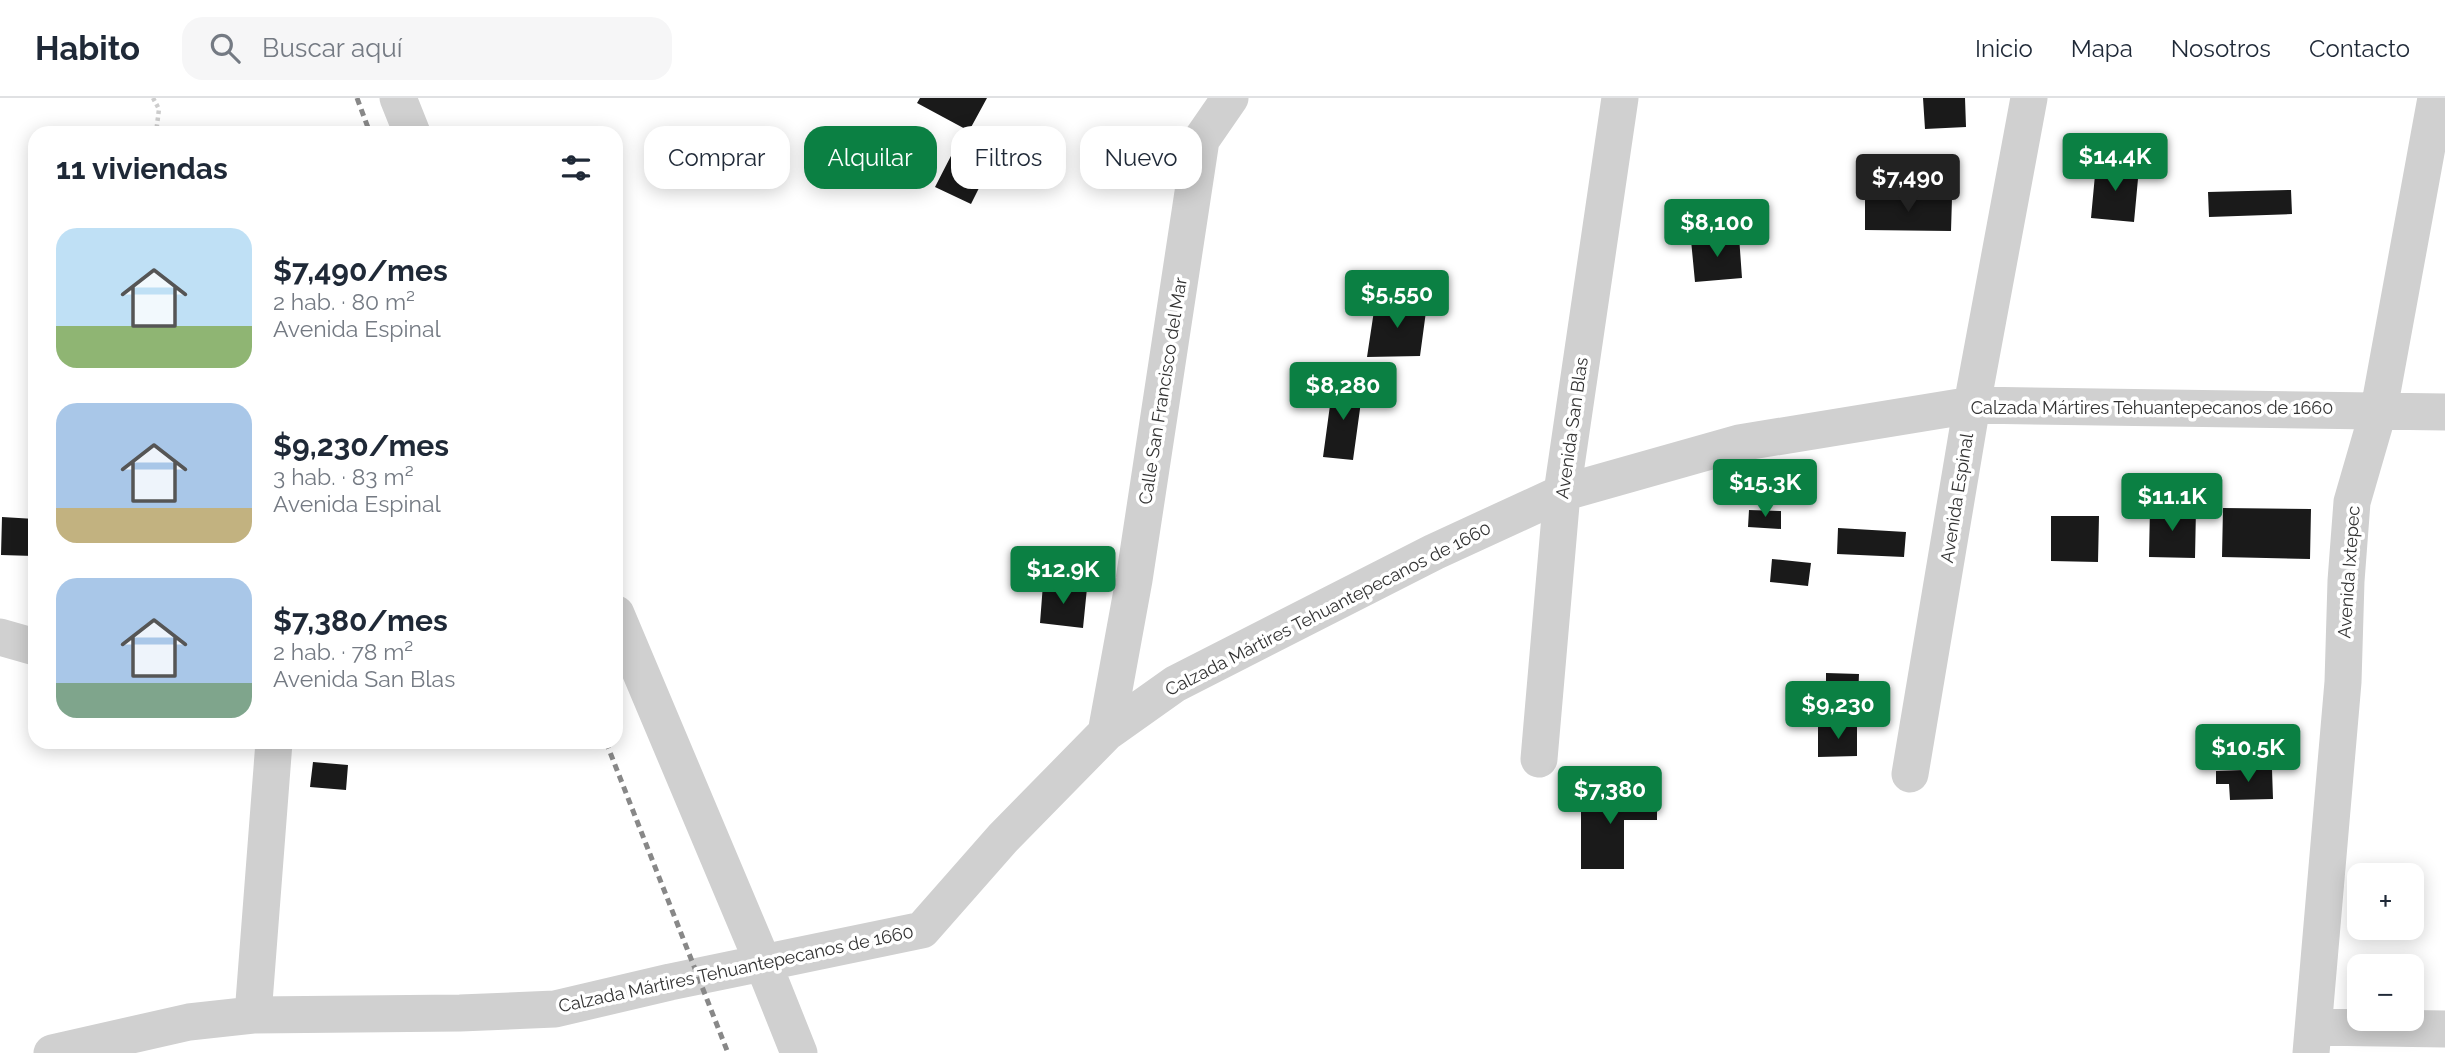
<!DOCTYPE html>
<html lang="es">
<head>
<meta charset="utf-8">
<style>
  body { margin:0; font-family:Raleway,sans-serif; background:#f6f6f7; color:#1f2937; height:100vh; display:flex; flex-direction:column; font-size:26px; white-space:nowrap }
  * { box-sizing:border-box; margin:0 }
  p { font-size:23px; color:#747a83 }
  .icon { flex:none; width:38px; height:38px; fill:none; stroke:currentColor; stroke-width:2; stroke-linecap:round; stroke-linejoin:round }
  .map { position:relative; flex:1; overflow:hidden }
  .sheet { position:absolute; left:28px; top:28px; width:595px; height:623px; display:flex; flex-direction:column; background:#fff; border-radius:21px; box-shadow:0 4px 18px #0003 }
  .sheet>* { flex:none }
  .banner { position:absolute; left:644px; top:28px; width:665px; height:63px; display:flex; gap:14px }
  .tools { position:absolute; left:2347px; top:765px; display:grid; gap:14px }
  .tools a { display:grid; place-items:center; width:77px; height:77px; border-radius:14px; background:#fff; box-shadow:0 4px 18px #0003; font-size:35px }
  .price { position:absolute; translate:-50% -60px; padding:0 16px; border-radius:7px; background:#0b8043; color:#fff; font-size:23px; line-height:46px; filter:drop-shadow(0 2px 4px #0008) }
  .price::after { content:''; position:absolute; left:50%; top:42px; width:21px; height:16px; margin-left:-10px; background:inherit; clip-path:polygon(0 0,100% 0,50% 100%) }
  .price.current { background:#222; color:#fff }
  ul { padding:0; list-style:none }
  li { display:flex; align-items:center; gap:21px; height:175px; padding:0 28px }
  li span { display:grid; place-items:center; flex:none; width:196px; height:140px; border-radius:21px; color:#555 }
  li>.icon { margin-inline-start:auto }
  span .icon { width:84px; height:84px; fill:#fffc; stroke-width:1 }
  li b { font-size:30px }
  h2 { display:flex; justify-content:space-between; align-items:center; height:84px; padding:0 28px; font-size:30px }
  .pill { padding:0 24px; border-radius:21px; background:#fff; box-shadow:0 4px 18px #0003; font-size:24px; line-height:63px }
  .pill.current { background:#0b8043; color:#fff }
  header { display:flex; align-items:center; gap:42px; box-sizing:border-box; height:98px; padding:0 35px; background:#fff; border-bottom:2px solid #e0e1e3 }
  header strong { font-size:33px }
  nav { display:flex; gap:38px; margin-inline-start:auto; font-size:24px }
  .search { width:490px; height:63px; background:#f6f6f7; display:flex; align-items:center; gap:18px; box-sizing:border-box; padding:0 24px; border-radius:21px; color:#747a83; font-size:26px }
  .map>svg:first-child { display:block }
  .building { fill:#1a1a1a }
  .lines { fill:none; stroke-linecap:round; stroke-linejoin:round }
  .path { stroke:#cdcdcd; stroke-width:4.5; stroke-dasharray:3.5 3.5; stroke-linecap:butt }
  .minor { stroke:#d0d0d0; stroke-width:37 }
  .rail { stroke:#888; stroke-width:5; stroke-dasharray:7 5; stroke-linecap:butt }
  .labels { text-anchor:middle; stroke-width:7; stroke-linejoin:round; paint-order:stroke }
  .street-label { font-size:18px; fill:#333; stroke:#fff }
</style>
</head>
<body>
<header>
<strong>Habito</strong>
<div class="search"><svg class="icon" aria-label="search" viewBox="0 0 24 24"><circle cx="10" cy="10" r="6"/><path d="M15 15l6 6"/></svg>Buscar aquí</div>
<nav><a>Inicio</a><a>Mapa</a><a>Nosotros</a><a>Contacto</a></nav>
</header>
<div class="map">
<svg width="2445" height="955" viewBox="0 0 2445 955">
  <rect width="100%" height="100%" fill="#fff"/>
  <path class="building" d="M920,0H987L969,33L917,5Z
    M1923,0H1965L1966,29L1925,31Z
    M953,54L988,72L971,106L935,89Z
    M2096,66L2139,70L2134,124L2091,120Z
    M2291,92L2292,116L2209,119L2208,94Z
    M1865,99L1952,100L1951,133L1865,132Z
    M1739,138L1742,180L1695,184L1691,142Z
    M1375,206H1427L1420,258L1367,259Z
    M1333,285L1363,289L1353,362L1323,359Z
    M2150,409L2196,410L2195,460L2149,459Z
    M2223,410L2311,411L2310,461L2222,459Z
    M1749,412L1781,413V431L1748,429Z
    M2051,418H2099L2098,464L2051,463Z
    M2,419L35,421L34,458L1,457Z
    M1838,430L1906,434L1904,459L1837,456Z
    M1772,461L1811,465L1808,488L1770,484Z
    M1043,486L1087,490L1083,530L1040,525Z
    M1826,575L1859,576L1858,602H1826Z
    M1857,627V658L1818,659V628Z
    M449,644H475L473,651Z
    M313,664L348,667L346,692L310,689Z
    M2272,671L2273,701L2230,702L2229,686H2216V673Z
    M1581,696H1657V722H1624V771H1581Z"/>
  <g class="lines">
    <path class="path" d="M153,0L159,11L156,35"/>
    <path class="minor" d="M398,0L412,35
      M616,516L763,865L799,955
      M0,539L35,549
      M1106,635L1134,482L1201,42L1230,0
      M1539,661L1562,395L1620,0
      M1910,676L1972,307L2029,0
      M253,917L274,644
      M2314,929L2445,931
      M52,955L189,924L253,917L460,915L555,911L670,884L922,832L1003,740L1106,635L1175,586L1434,454L1562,395L1739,345L1972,307L2445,314
      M2311,955L2343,584L2346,483L2352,404L2379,311L2436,0"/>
    <path class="rail" d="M357,0L370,35
      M606,644L728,955"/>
  </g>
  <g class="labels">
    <g class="street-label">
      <text transform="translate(1163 293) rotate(-81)" y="6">Calle San Francisco del Mar</text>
      <text x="2152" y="316">Calzada Mártires Tehuantepecanos de 1660</text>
      <text transform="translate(1572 330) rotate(-82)" y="6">Avenida San Blas</text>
      <text transform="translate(1957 400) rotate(-81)" y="6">Avenida Espinal</text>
      <text transform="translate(2349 474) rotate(-86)" y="6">Avenida Ixtepec</text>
      <text transform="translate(1328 511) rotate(-27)" y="6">Calzada Mártires Tehuantepecanos de 1660</text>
      <text transform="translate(736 871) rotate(-12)" y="6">Calzada Mártires Tehuantepecanos de 1660</text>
    </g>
  </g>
</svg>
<div class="tools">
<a>+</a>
<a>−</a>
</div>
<b class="price" style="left:2115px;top:95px">$14.4K</b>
<b class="price current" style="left:1908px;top:116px">$7,490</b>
<b class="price" style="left:1717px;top:161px">$8,100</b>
<b class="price" style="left:1397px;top:232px">$5,550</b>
<b class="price" style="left:1343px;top:324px">$8,280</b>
<b class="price" style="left:1765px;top:421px">$15.3K</b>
<b class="price" style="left:2172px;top:435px">$11.1K</b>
<b class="price" style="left:1063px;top:508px">$12.9K</b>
<b class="price" style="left:1838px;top:643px">$9,230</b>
<b class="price" style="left:2248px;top:686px">$10.5K</b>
<b class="price" style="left:1610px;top:728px">$7,380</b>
<div class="banner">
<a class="pill">Comprar</a>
<a class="pill current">Alquilar</a>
<a class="pill">Filtros</a>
<a class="pill">Nuevo</a>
</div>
<section class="sheet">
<h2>11 viviendas<svg class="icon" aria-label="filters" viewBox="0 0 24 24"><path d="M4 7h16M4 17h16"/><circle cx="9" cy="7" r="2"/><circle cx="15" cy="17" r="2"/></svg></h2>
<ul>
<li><span style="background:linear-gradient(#bfe0f5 70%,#8fb573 0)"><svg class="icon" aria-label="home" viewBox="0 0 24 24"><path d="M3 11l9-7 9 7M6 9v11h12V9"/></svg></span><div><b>$7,490/mes</b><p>2 hab. · 80 m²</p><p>Avenida Espinal</p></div></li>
<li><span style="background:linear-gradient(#a9c7e8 75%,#c2b280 0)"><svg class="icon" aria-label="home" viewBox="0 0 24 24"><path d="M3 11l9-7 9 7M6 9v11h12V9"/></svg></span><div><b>$9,230/mes</b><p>3 hab. · 83 m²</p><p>Avenida Espinal</p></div></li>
<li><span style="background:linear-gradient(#a9c7e8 75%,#7fa58c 0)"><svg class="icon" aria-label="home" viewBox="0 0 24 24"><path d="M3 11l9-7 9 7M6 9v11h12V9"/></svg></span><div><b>$7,380/mes</b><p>2 hab. · 78 m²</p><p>Avenida San Blas</p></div></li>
</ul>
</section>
</div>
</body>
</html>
